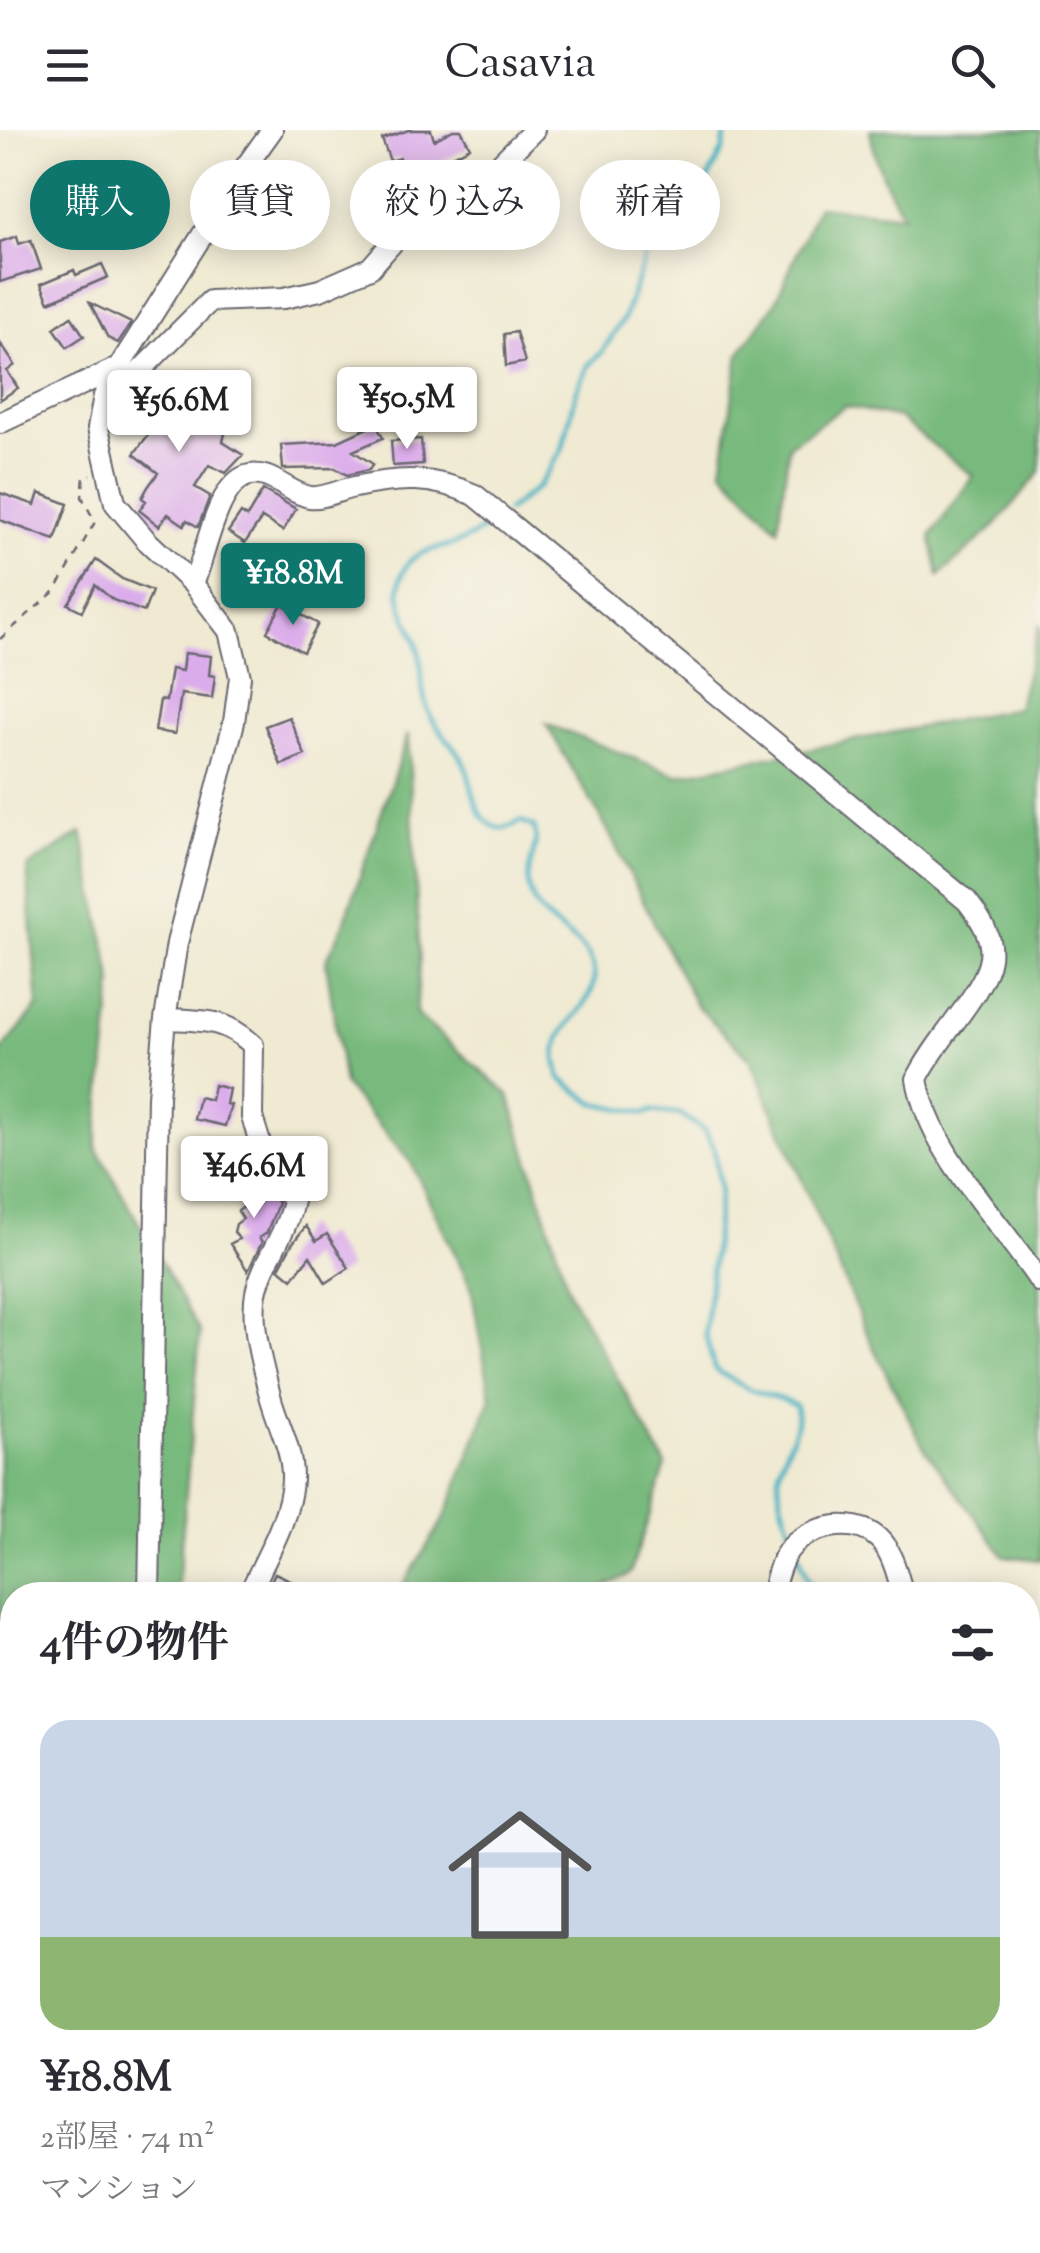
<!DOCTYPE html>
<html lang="ja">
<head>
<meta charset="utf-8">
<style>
  body { margin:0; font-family:"Sorts Mill Goudy","Noto Serif JP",serif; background:#f2f2f3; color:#2b2b33; height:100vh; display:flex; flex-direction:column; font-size:38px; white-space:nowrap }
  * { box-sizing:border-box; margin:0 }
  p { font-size:32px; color:#7c7c81 }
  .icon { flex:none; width:55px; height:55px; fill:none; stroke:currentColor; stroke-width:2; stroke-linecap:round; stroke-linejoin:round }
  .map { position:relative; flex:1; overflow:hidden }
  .side { position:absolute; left:0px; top:1452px; width:1040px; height:672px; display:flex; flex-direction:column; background:#fff; border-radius:40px 40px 0 0; box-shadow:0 5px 25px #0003 }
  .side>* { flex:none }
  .hud { position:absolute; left:30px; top:30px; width:980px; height:90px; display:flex; gap:20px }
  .price { position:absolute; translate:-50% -85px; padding:0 22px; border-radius:10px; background:#fff; color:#222; font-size:32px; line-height:65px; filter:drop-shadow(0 2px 5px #0008) }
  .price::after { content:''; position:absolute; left:50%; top:60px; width:30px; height:22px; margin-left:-15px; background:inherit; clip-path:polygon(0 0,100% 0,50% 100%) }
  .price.selected { background:#0f766e; color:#fff }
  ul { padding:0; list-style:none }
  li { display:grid; align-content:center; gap:20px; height:530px; padding:0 40px }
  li+li { border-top:2px solid #e1e1e2 }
  li span { display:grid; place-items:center; height:310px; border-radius:30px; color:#555 }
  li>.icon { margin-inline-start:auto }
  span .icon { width:180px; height:180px; fill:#fffc; stroke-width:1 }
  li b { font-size:42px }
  h2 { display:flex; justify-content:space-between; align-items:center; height:120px; padding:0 40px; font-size:42px }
  .chip { padding:0 35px; border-radius:45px; background:#fff; box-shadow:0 5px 25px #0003; font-size:35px; line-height:90px }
  .chip.selected { background:#0f766e; color:#fff }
  header { display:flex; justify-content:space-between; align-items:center; height:130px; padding:0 40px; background:#fff; font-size:45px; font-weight:600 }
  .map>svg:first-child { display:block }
  .forest { fill:#78ba7d; stroke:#4d6e5c; stroke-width:2.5 }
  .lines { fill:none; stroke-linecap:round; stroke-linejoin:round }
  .stream { stroke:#46b2c3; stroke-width:5 }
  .building { fill:#dbaceb }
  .minor-casing { stroke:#6a6870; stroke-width:24 }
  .path { stroke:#6a6870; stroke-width:2.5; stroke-dasharray:8 8; stroke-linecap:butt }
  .minor { stroke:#fff; stroke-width:20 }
</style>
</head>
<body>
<header><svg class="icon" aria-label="menu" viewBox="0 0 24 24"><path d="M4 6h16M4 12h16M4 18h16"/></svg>Casavia<svg class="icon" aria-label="search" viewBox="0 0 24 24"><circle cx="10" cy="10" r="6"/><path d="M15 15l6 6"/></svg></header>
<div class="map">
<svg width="1040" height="2123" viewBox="0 0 1040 2123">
  <rect width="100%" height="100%" fill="#f7f3e8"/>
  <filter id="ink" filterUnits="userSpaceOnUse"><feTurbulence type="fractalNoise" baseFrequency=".01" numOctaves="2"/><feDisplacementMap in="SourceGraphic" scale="20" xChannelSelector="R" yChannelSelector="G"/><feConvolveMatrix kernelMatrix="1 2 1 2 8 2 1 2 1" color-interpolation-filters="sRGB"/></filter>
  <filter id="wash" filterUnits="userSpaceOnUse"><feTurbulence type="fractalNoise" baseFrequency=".0048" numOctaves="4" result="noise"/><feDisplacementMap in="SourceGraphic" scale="40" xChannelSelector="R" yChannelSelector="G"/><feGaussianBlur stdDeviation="2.25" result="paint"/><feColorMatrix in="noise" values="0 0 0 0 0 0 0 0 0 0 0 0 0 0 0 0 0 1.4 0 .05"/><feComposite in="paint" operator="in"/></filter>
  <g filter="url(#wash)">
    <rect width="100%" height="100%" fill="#f0ead2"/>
    <path class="forest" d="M870,0H1040V342L996,395L939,446L931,406L973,346L899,288L845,276L789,315L778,399L722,339L739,224L775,173L818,76L904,85C886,60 875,32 870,0Z
      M1040,494V1430L1004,1426L923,1316L870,1211L751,930L695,874L605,695L546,594L677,645L1017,578Z
      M408,604L420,832L416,884L509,965L570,1164L666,1335L630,1444L588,1465H397L445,1387L491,1268L471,1157L411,1033L344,955L326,831L344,794Z
      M82,702L113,853L96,1017L200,1202L177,1465H12V1570L0,1565V923L38,876L27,738Z
      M1040,1758V2006L1028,2004V1768Z
      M461,2112H681V2113L680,2123H454Z
      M46,2113V2112L134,2113L132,2123H46Z"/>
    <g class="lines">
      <path class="stream" d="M507,381L538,357L562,320L576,263L589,234L602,222L624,188L650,113L666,93L688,79L705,55L723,20L726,0
        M494,391C485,399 473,406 462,411C441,421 414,416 403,442C391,472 414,495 419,522C424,544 419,559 429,583C437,601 455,615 464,633C473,652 473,684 492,695C502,701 512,696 521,691L534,697C542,722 518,740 534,772C550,802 597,811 594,849C592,879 556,895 556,925C556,932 559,941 560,948L594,973L645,983L652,981L680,984L705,1001L714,1018L720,1059L705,1203L714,1238C728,1248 742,1257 758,1262C771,1267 783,1268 796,1276C802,1304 781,1318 779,1344C777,1364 787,1388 793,1407
        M796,1418L814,1465
        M1028,1650L1040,1648
        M705,2123L708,2112"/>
    </g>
    <g id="blocks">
      <path class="building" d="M409,0H431L434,10L453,0H461L470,17L445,30L405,43L400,28L390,31L382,9Z
        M17,106L19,114L31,110L41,139L0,152V112Z
        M102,134L108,147L49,172L41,154L74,140L76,145Z
        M90,173L131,193L118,213L108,208Z
        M71,186L84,206L67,217L54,198Z
        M516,202L525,232L506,236L504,204Z
        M0,213L15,235L7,241L18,258L0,270Z
        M152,249L170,259L179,272L192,261L202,271L187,285L227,295L223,312L243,325L226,343L209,335L195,357L210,366L198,397L187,390L184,395L168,384L159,396L139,380L146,371L142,368L148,357L158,343L134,324L160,289L130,272Z
        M376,294L383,308L353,321L373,334L369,340L347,345L335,338L283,339L281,315L337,312Z
        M421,309L423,334L393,336L391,311Z
        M263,360L296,379L283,401L262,388L245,413L228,402L241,383L247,387Z
        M0,363L35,375L39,363L68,374L55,410L0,390Z
        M96,430L122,449L152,461L144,482L113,470L95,455L82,481L68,474Z
        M282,474L318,494L303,522L267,502Z
        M184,523L211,526L209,545L215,546L212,568L181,564L175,604L155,601L160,570L166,571L171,539L182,541Z
        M289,587L305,625L281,635L265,596Z
        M214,955L229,959L226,974L231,975L225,996L194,989L199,967L211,970Z
        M262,1046L278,1073L267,1103L259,1108L262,1112L248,1141L230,1114L239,1109L234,1102L236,1094L243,1089L238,1081L250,1073L242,1060Z
        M306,1096L316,1111L327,1104L349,1138L326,1153L310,1126L292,1149L279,1138L292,1114Z
        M275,1443L290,1450L284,1465H264Z"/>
    </g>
  </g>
  <g filter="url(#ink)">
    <use href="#blocks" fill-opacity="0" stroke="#6a6870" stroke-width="2.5"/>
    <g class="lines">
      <defs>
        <path id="minor" d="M106,265L132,249L210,171L284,168L320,160L370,138L401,103L437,89L462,72L534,0
          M0,293L119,237
          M193,454C206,425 216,357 246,346C269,338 289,364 310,367C323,369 342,359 355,357C401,347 432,346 475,365L967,771C980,788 993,806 990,828C986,861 933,913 917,949C930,1024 999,1089 1040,1152
          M165,889C203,891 224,888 253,915L252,987L261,1016L293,1071C286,1106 262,1132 256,1163C250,1195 263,1239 271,1269C279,1297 293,1321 292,1350C290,1389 264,1430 249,1465
          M149,1465L158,967L165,889L177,813L234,592L240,547L229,501L193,454L146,410L115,373L98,298L104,266L119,237L244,39L272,0
          M772,1465C776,1450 779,1434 788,1421C807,1396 853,1386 878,1408C893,1422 898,1447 903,1465
          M1028,1549L1040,1546
          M0,1659L12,1649
          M1028,1730L1040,1724
          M0,1840L12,1836
          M372,2112L373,2123
          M914,2123L916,2112"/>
      </defs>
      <use href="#minor" class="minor-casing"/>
      <path class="path" d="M0,509L56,460L95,392L82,367L84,347L91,345"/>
      <use href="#minor" class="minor"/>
    </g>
  </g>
</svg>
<b class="price" style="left:407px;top:322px">¥50.5M</b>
<b class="price" style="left:179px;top:325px">¥56.6M</b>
<b class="price selected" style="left:293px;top:498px">¥18.8M</b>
<b class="price" style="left:254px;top:1091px">¥46.6M</b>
<div class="hud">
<a class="chip selected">購入</a>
<a class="chip">賃貸</a>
<a class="chip">絞り込み</a>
<a class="chip">新着</a>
</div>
<section class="side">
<h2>4件の物件<svg class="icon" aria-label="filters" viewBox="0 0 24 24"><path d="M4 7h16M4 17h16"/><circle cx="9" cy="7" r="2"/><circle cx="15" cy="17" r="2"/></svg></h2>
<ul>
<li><span style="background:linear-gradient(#c9d6e8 70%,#8fb573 0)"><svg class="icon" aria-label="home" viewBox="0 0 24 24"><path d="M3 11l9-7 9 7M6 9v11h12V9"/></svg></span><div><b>¥18.8M</b><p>2部屋 · 74 m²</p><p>マンション</p></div></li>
</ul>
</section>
</div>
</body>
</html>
